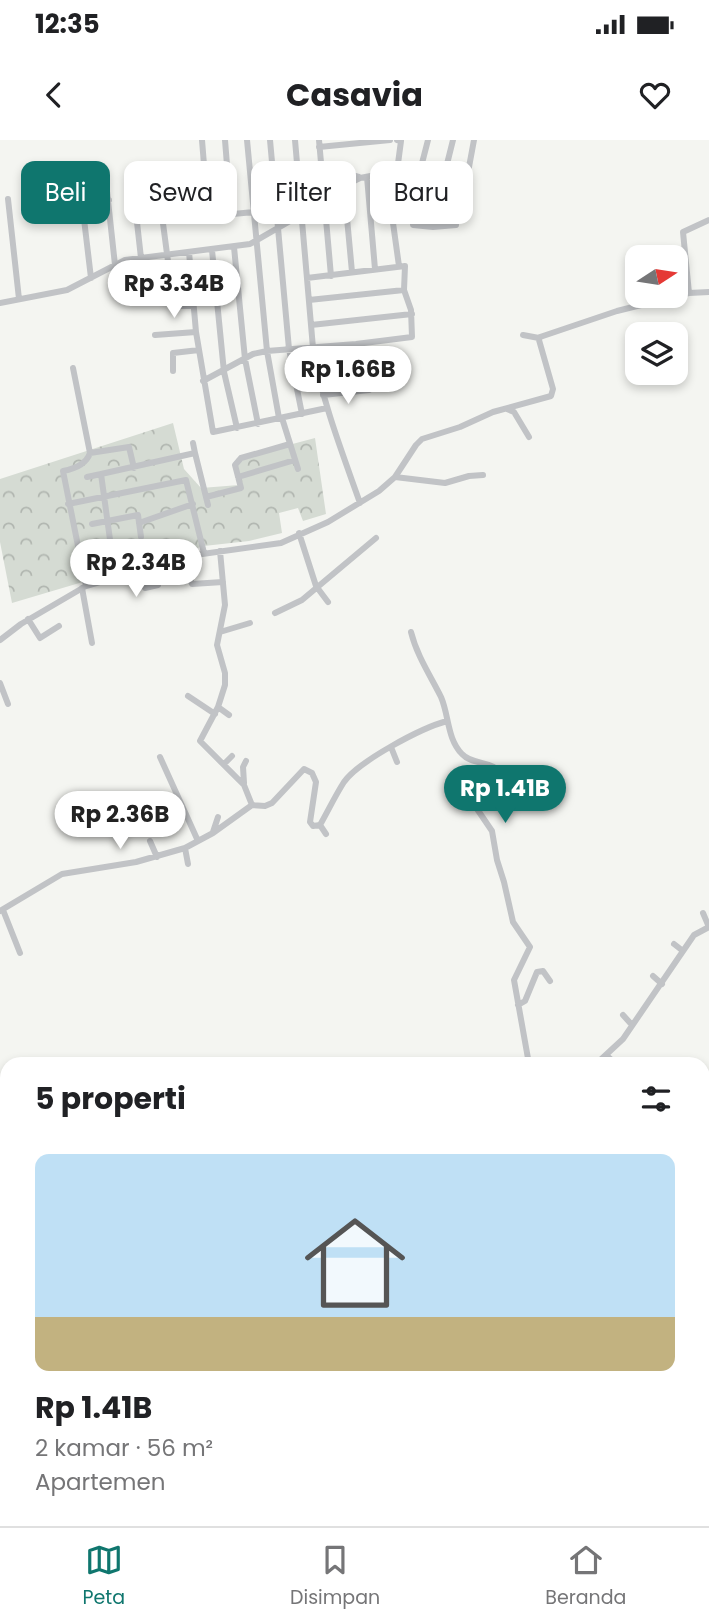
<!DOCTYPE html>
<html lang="id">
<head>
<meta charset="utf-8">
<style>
  body { margin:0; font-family:Poppins,sans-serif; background:#f2f2f2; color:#202124; height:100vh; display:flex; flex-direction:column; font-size:26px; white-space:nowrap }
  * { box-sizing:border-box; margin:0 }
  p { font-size:23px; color:#757577 }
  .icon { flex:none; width:38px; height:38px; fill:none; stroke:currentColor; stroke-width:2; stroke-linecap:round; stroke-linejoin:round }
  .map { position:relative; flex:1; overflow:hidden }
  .panel { position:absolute; left:0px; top:917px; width:710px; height:469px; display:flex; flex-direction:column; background:#fff; border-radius:21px 21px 0 0; box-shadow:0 4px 10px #0003 }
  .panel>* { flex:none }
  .guide { position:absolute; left:21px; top:21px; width:668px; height:63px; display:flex; gap:14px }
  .needle { width:46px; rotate:78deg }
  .fabs { position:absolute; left:625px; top:105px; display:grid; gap:14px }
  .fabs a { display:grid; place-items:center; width:63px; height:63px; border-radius:14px; background:#fff; box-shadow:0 4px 10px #0003; font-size:35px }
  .price { position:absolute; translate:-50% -60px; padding:0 16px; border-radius:24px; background:#fff; color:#222; font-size:23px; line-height:46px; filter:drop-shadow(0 2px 4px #0008) }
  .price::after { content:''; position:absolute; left:50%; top:42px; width:21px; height:16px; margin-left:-10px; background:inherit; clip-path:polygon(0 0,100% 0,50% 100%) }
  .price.selected { background:#0f766e; color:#fff }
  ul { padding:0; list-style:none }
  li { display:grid; align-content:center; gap:14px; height:371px; padding:0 35px }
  li span { display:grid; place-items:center; height:217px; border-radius:14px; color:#555 }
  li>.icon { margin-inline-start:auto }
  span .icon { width:126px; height:126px; fill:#fffc; stroke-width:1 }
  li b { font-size:30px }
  h2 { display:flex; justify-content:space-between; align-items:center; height:84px; padding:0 35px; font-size:30px }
  .pill { padding:0 24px; border-radius:14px; background:#fff; box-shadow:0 4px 10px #0003; font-size:24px; line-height:63px }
  .pill.selected { background:#0f766e; color:#fff }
  .status { display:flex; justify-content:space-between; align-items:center; height:49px; padding:0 35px; background:#fff; direction:ltr }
  .status svg { height:19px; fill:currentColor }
  header { display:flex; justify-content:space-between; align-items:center; height:91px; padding:0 35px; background:#fff; font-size:32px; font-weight:700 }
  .dock { display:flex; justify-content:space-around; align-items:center; height:98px; border-top:2px solid #e0e0e0; background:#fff; font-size:19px; color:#757577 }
  .dock a { display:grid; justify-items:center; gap:4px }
  .dock .selected { color:#0f766e }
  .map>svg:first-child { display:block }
  .forest { fill:url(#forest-crowns) }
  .water { fill:url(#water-ripples) }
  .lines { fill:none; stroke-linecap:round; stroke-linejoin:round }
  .stream { stroke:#bcc2c8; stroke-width:2 }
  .minor { stroke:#c1c3c6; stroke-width:6 }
</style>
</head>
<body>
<div class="status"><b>12:35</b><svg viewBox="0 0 49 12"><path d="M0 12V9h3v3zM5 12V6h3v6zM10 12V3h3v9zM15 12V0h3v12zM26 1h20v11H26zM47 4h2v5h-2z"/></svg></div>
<header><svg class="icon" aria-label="back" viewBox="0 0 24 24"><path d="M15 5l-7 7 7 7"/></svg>Casavia<svg class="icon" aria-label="heart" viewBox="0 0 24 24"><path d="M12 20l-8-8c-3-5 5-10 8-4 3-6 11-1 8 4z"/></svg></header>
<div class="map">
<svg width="709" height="1386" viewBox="0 0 709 1386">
  <defs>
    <pattern id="forest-crowns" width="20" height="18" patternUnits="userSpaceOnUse" patternTransform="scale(1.75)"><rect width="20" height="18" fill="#d5dbd3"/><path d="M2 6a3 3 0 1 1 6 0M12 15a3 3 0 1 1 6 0" fill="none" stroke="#b1b6b0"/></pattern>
    <pattern id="water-ripples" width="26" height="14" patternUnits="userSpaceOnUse" patternTransform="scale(1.75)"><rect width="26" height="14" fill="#bcc2c8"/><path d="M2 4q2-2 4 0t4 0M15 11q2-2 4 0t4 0" fill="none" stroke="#9da2a8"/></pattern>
  </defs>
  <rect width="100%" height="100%" fill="#f4f5f1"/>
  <path class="forest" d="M173,283L184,329L201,348L239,345L236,319L315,298L326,374L303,381L298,368L279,373L282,393L249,401L204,406L12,463L0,402V339Z"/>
  <path class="water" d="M4,1235L7,1243V1291H0V1236Z"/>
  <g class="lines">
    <path class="stream" d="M704,1318L709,1315
      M348,1379L351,1386
      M474,1379L476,1386
      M570,1379L567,1381L572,1386
      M669,1379L672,1386
      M323,1386L325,1379"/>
    <path class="minor" d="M202,0L208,74L212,76L254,72
      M225,0L231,75
      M247,0L267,211L279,278
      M270,0L289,209L302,274
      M295,0L313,208C322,261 342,312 360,363
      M319,0L331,136
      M397,0L401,1L397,31
      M319,7L390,0
      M411,31L413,85L433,87L456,85L454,32
      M420,31L428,0
      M431,32L433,87
      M445,32L453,0
      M389,34L393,83L399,126
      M79,37L91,138
      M367,37L375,129
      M132,38L141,118
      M157,38L171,144L191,143
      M299,40L348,34L359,37
      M106,42L115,125
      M344,46L352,132
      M8,59L19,159
      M83,62L109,60
      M234,107L245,219L258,284
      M212,110L224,232L237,288
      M189,112L196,192L213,292L327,268
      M171,144L176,166H193
      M689,153L709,152
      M309,160L404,150
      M0,163L67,150L125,120L250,104L323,62L344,46L360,38L397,31L465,32L469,27L474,0
      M311,185L412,174
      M155,195L196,192
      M523,195L539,198
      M73,228L90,313C86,325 74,329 63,331L86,446
      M173,231V213L199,210
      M317,233L359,229L356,204
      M203,241L253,214L267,211L356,204L412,197L411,170L404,150L405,126L307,138
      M323,255L369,250
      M507,269L514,272L529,297
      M282,278L298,329
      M90,313L129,307L134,328
      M195,313L208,365
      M101,334L195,313L193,303
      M87,337L101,334L115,436
      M238,337L295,320
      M395,337L445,343L469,336L483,335
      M206,357L241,348L235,325L241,318L290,304
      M68,364L186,340L204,413
      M139,383L193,364
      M92,384L138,375L141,397
      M299,393L316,446L328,462
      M95,409L130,402
      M220,411L225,465L217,505L225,533V545L218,567L200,601L244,645L252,665
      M173,420L177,432L187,431L192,444L223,442
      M137,430L145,448L158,445
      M82,448L92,503
      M275,473L302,460L376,398
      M28,479L40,498L59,486
      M220,492L250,483
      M411,492C417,516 430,535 441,557C449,575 447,599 462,614C471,624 487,621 497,629C493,642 474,643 472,657L475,666L492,691L497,720L504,742L513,782L530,807L514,840L529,924
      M0,500L21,484L86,446L188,416L281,403L328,382L379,351L395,337L416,305L422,299L460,287L493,272L551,256L553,249L539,200L540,197L617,171L689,153L683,92L709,80
      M0,543L8,564
      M188,556L215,574
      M218,567L229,575
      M391,607L397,622
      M160,617L198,701
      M224,624L232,616
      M244,643L243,627L246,621
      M320,685C328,671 335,656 344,642C359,621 421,588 447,581
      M213,692L218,677
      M150,701L157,717
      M185,708L188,724
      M3,770L20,813
      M0,771L62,734L136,722L185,708L213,693L252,665L265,666L272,663L304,629L312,633L316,642L310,682L313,686L320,685L326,694
      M703,773L709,787
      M674,804L683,811
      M653,836L662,844
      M518,865L525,861L537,832L543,831L550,841
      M623,875L632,885
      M606,915L616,924
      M596,924L623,899L694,795L709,787
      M641,924H645
      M704,948L709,941
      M704,1178L709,1177
      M0,1378L7,1376
      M24,1379L25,1386
      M103,1379L104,1386"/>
  </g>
</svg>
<div class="fabs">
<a><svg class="needle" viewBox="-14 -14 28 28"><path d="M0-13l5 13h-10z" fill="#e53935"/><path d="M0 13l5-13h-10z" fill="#757577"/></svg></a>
<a><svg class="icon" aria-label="layers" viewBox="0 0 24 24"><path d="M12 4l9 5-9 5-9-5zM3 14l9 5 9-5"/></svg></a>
</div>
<b class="price" style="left:174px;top:180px">Rp 3.34B</b>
<b class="price" style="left:348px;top:266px">Rp 1.66B</b>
<b class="price" style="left:136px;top:459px">Rp 2.34B</b>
<b class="price selected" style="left:505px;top:685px">Rp 1.41B</b>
<b class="price" style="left:120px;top:711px">Rp 2.36B</b>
<div class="guide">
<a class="pill selected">Beli</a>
<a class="pill">Sewa</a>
<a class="pill">Filter</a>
<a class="pill">Baru</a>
</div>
<section class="panel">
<h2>5 properti<svg class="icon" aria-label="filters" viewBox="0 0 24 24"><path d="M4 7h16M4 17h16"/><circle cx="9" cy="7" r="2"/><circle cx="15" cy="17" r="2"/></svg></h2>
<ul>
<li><span style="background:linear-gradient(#bfe0f5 75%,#c2b280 0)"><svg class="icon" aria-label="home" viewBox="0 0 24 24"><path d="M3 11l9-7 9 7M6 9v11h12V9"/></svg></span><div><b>Rp 1.41B</b><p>2 kamar · 56 m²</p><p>Apartemen</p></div></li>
</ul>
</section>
</div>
<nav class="dock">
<a class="selected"><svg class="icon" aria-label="map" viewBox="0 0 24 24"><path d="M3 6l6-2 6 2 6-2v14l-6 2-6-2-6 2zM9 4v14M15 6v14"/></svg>Peta</a>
<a><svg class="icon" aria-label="saved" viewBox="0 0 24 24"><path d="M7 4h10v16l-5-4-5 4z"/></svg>Disimpan</a>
<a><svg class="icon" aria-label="home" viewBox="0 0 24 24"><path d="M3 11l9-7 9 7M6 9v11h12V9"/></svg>Beranda</a>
</nav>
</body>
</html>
